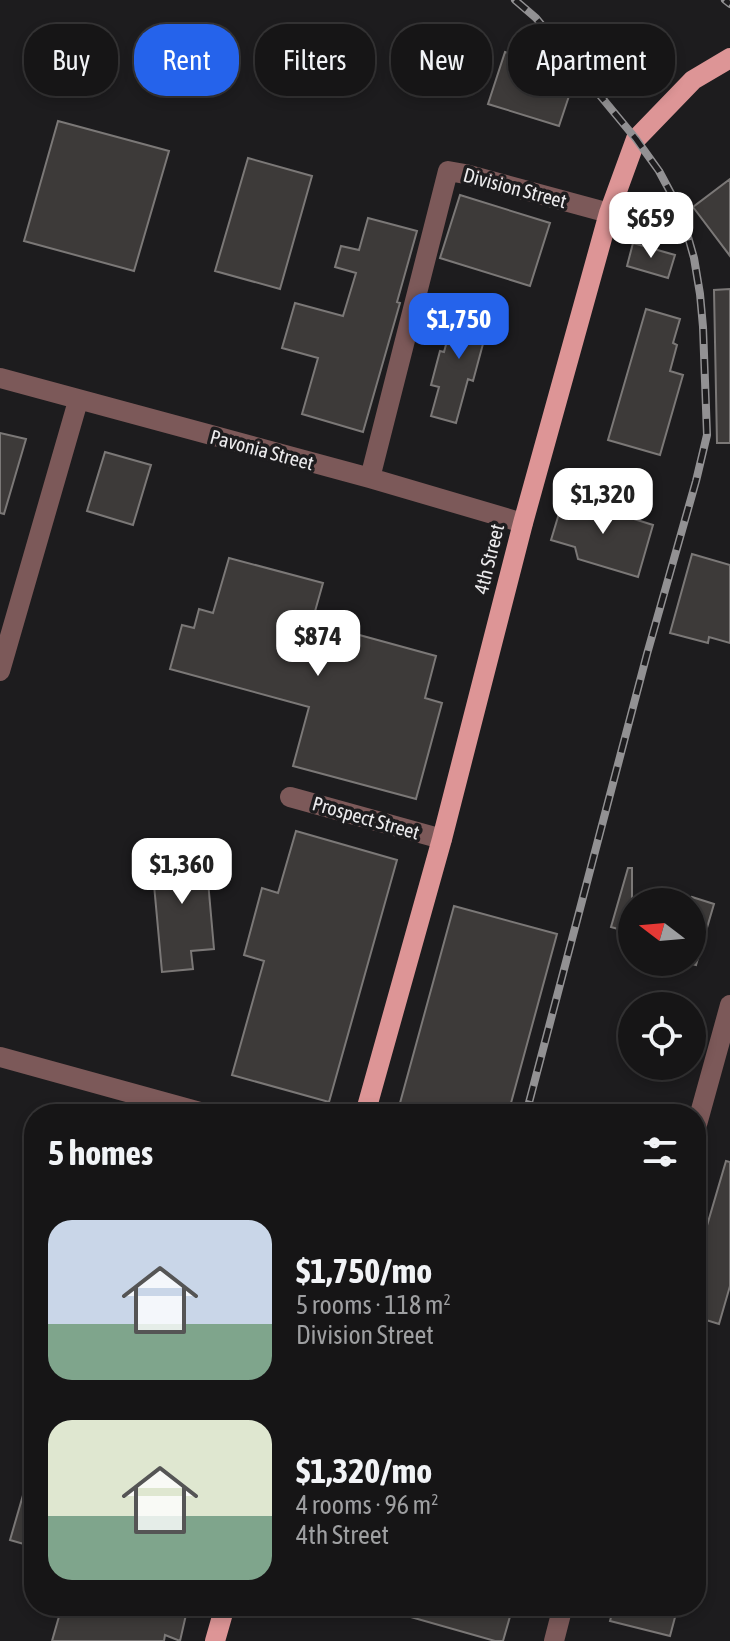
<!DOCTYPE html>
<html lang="en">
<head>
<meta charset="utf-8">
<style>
  body { margin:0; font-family:"Asap Condensed",sans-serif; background:#232223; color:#f1f3f6; height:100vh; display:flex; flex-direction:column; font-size:30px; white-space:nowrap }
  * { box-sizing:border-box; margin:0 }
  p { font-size:26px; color:#9e9fa1 }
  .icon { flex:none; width:44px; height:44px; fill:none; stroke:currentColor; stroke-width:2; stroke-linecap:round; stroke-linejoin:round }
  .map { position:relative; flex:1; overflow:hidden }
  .sheet { position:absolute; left:24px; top:1104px; width:682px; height:512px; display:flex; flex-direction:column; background:#161516; border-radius:32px; box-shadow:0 4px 12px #0003,0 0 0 2px #353435 }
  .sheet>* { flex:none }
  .hud { position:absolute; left:24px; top:24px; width:682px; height:72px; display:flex; gap:16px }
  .needle { width:52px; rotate:286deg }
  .tools { position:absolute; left:618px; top:888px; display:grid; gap:16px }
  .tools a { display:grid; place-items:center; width:88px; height:88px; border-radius:50%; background:#161516; box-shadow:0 4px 12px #0003,0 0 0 2px #353435; font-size:40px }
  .price { position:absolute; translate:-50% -68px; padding:0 18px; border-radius:16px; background:#fff; color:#222; font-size:26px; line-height:52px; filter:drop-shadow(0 2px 4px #0008) }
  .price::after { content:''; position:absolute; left:50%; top:48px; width:24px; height:18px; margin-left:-12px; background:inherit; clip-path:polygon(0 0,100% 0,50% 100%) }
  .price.on { background:#2563eb; color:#fff }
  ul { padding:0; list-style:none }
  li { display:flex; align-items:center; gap:24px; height:200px; padding:0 24px }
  li span { display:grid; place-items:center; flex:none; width:224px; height:160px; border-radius:24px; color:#555 }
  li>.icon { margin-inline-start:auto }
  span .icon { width:96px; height:96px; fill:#fffc; stroke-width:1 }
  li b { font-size:34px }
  h2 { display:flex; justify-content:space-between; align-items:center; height:96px; padding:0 24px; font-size:34px }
  .chip { padding:0 28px; border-radius:32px; background:#161516; box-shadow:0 4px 12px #0003,0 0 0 2px #353435; font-size:28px; line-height:72px }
  .chip.on { background:#2563eb; color:#fff }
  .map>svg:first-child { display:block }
  .building { fill:#3d3a39; stroke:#7b7877; stroke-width:2 }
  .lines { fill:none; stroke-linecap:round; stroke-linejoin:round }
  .minor { stroke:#7c5959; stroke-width:20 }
  .major { stroke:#dd9596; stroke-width:20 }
  .rail-casing { stroke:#929193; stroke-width:8 }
  .rail { stroke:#1d1c1e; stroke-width:5; stroke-dasharray:15; stroke-linecap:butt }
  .labels { text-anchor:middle; stroke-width:7; stroke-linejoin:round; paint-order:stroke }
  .street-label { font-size:20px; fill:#ecebed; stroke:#1d1c1e }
</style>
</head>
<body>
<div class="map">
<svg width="730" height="1641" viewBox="0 0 730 1641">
  <rect width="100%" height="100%" fill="#1d1c1e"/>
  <path class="building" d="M505,52L576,75L559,126L488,104Z
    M58,121L169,151L134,271L24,241Z
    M248,158L312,176L280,289L215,271Z
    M730,179V256L693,207Z
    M460,195L550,223L530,286L440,258Z
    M368,218L417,231L397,302L400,303L363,432L302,414L318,358L282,348L295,303L343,316L356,273L335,267L341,246L359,250Z
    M633,243L675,255L668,278L627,266Z
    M730,289V443H717L714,290Z
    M462,299L486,306L480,327L487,329L473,381L468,379L456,423L431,416L439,387L431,385L440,351L444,352L453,319H457Z
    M646,309L680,319L673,343L677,345L670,371L683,375L660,455L608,440Z
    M0,433L26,439L4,514L0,513Z
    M105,452L151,465L133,525L87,511Z
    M564,497L653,525L638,577L578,559L575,547L551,540Z
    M692,554L730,565V643L709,637L708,643L670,633Z
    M229,558L323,583L312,622L436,656L425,698L442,703L416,799L293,766L309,707L170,669L182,625L194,628L199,609L213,613Z
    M296,831L397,860L329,1102L232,1075L264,961L244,955L262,888L278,893Z
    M205,847L214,949L191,951L193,969L162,972L151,852Z
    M628,868H632V933L611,927Z
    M692,897L714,904L696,965L692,964Z
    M454,906L557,934L508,1114H397Z
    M726,1161L730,1162V1286L719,1324L696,1317V1263Z
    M30,1471H34V1547L10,1540Z
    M62,1606L84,1612L86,1606H188L180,1641L165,1635L164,1641H52Z
    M386,1606H513L503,1641H495L386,1610Z
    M614,1606H678L670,1636L610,1621Z"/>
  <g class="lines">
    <path class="minor" d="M0,378L370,478L523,523
      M370,478L448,171L465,174L609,213
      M0,671L78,401
      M290,797L442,839
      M0,1057L207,1114
      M696,1128L730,1005
      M554,1641L563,1606"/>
    <path class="major" d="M365,1114L442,839L523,523L609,213L636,139L693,80L730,58
      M215,1641L225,1606"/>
    <defs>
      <path id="rail" d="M515,0L536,18L636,139L659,171L681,212L694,258L700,294L703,327L707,435L696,481L647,654L526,1114
        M725,0L730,4"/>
    </defs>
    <use href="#rail" class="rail-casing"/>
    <use href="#rail" class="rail"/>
  </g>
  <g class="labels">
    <g class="street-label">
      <text transform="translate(515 188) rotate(15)" y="7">Division Street</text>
      <text transform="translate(262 450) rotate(15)" y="7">Pavonia Street</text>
      <text transform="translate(489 559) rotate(-76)" y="7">4th Street</text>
      <text transform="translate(366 818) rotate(16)" y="7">Prospect Street</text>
    </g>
  </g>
</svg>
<div class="tools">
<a><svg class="needle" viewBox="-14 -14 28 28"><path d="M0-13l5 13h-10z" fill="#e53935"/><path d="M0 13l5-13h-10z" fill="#9e9fa1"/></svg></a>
<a><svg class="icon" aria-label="locate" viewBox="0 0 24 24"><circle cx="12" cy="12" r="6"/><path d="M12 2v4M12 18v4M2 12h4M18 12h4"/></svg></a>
</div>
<b class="price" style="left:651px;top:260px">$659</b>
<b class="price on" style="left:459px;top:361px">$1,750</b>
<b class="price" style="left:603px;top:536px">$1,320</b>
<b class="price" style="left:318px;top:678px">$874</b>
<b class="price" style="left:182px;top:906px">$1,360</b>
<div class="hud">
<a class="chip">Buy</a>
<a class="chip on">Rent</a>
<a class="chip">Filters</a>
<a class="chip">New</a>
<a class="chip">Apartment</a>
</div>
<section class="sheet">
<h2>5 homes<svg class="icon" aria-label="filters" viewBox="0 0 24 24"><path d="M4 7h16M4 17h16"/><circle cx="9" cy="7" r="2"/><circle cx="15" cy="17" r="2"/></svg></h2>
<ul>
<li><span style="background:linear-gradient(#c9d6e8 65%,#7fa58c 0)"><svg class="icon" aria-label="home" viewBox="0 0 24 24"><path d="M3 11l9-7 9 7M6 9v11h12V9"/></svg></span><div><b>$1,750/mo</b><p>5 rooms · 118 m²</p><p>Division Street</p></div></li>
<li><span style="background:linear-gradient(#dfe7d0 60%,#7fa58c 0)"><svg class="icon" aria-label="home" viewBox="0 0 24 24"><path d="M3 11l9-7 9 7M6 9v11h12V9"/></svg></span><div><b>$1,320/mo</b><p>4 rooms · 96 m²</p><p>4th Street</p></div></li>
</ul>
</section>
</div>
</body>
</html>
